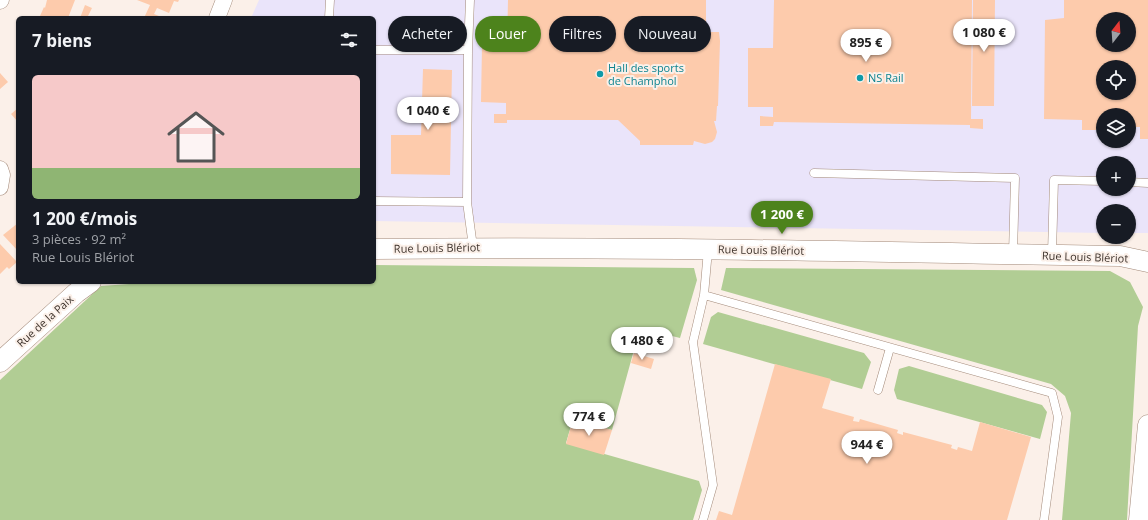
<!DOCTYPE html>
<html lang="fr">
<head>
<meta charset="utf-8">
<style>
  body { margin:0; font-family:"Open Sans",sans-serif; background:#20242c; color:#f1f3f6; height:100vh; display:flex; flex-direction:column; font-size:15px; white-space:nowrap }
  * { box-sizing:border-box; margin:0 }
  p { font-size:13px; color:#9ea1a6 }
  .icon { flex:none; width:22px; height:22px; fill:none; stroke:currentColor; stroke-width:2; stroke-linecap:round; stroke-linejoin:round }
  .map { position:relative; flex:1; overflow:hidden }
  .panel { position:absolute; left:16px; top:16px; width:360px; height:268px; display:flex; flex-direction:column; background:#171b24; border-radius:6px; box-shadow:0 1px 3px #0004 }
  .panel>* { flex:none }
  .banner { position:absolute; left:388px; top:16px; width:380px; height:36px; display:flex; gap:8px }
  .needle { width:26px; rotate:17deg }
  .fabs { position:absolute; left:1096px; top:12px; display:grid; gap:8px }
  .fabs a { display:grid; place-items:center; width:40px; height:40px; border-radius:50%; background:#171b24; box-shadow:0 1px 3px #0004; font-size:20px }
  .price { position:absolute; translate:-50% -34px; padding:0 9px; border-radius:14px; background:#fff; color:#222; font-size:13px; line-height:26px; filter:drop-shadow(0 1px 2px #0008) }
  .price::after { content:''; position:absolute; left:50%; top:24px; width:12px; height:9px; margin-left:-6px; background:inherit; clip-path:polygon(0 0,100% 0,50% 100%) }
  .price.current { background:#4d831c; color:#fff }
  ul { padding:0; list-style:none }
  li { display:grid; align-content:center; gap:8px; height:212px; padding:0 16px }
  li span { display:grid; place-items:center; height:124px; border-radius:6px; color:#555 }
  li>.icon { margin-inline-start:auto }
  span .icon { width:72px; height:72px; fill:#fffc; stroke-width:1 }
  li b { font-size:17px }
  h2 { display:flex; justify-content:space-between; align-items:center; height:48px; padding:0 16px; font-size:17px }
  .tag { padding:0 14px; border-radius:18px; background:#171b24; box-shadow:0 1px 3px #0004; font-size:14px; line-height:36px }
  .tag.current { background:#4d831c; color:#fff }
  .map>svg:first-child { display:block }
  .industrial { fill:#eae4fa; fill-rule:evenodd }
  .green { fill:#b1cd94 }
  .building { fill:#fdcbac; fill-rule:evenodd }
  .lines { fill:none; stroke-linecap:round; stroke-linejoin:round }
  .service-casing { stroke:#a38a7a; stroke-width:9 }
  .minor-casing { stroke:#a38a7a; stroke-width:17 }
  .tertiary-casing { stroke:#a38a7a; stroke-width:21 }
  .service { stroke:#fff; stroke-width:8 }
  .minor { stroke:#fff; stroke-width:16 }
  .tertiary { stroke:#fff; stroke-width:20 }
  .culture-dot { fill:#0f9aa8; stroke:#fbf0e9; stroke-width:1.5 }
  .labels { text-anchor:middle; stroke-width:4; stroke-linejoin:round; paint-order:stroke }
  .culture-label { font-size:11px; fill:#0d838f; stroke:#fbf0e9; text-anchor:start }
  .street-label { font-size:11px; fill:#3e332c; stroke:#fbf0e9 }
</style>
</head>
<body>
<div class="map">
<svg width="1148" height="520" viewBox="0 0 1148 520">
  <rect width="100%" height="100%" fill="#fbf0e9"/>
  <path class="industrial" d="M259,0H1148V233H1129V211H1103V233L374,221V18H251ZM1103,19H1129V45H1103ZM1103,67H1129V93H1103ZM1103,115H1129V141H1103ZM1103,163H1129V189H1103Z"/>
  <path class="green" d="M374,265L694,268L697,280L680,338L640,328L612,430L573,419L566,443L699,481L702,490L693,520H0V380L101,286L157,282H374Z
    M726,268L1110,271L1130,282L1143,307L1138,326L1127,520H1062L1071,413L1065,396L1051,384L721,290Z
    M718,312L864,353L871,362L862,389L703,344L711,317Z
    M909,366L1042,405L1047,412L1040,439L897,399L894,390L899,369Z"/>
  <path class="building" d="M47,0H75L68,18H45L40,16L44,7L45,8Z
    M137,0H179L178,2L174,1L169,13L157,8L154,14L164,18H144L150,5Z
    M508,0H706V32H719L720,41L718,106H717L716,121H714L717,132L715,139L712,142L705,144L694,141L693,145H640V141L618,120H507V123H494V114H506V103L481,102L482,45L507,44Z
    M774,0H972L971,119H983V129L970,128V125L774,122L773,126H760V116L773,117V107H748V48H773Z
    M973,0H995L994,106H972Z
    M1064,0H1148V139H1140V127H1129V115H1103V127H1096V130H1082V120L1044,119L1045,20L1064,18ZM1103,19H1129V45H1103ZM1103,67H1129V93H1103Z
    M85,5L92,8L87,18H80Z
    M423,69L452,70L450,175L391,174V135H421Z
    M0,73L8,82L0,89Z
    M18,108V122L11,114Z
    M18,223V251L3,235Z
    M0,244L17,262L9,269L7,267L0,274Z
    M634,353L654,359L651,369L631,363Z
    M775,364L831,379L822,408L854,417L853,421L859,422L860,419L898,430L897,433L903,435V432L952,445L951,448L957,450L958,447L972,451L980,422L1031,437L1007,520H716L719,511L732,515Z
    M573,419L612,430L604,455L566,444Z"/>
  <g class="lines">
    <defs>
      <path id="service" d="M470,0L468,50L467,202L473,247
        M329,18L330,0
        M374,50H468
        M814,173L1015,178L1013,254
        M1129,182L1148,183
        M374,201L467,202
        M708,250L704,295L1052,393L1058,417L1044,520
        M1052,254L1054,180L1103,181
        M878,390L890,348
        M703,520L713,485L693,342L704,295"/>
      <path id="minor" d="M0,1L1,0
        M217,18L224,0
        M0,169L2,175L0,187"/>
      <path id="tertiary" d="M374,249C623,246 871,252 1120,256L1148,262
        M0,362L76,293L91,282
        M1139,520L1148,425"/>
    </defs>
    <use href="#service" class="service-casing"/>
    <use href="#minor" class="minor-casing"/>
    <use href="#tertiary" class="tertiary-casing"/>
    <use href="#service" class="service"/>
    <use href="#minor" class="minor"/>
    <use href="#tertiary" class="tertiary"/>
  </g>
  <g class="culture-dot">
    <circle cx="600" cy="74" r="4"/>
    <circle cx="860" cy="78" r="4"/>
  </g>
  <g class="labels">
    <g class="culture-label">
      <text x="608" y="72">Hall des sports<tspan x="608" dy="13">de Champhol</tspan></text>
      <text x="868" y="82">NS Rail</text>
    </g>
    <g class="street-label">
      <text transform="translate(437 248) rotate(-1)" y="4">Rue Louis Blériot</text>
      <text transform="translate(761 250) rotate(1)" y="4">Rue Louis Blériot</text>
      <text transform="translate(1085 257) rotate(2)" y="4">Rue Louis Blériot</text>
      <text transform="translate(45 321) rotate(-42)" y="4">Rue de la Paix</text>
    </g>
  </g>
</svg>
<div class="fabs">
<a><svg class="needle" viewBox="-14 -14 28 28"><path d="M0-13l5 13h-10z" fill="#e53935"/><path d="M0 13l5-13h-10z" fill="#9ea1a6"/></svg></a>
<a><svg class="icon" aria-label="locate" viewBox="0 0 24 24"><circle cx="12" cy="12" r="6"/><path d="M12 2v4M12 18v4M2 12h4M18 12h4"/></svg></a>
<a><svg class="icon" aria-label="layers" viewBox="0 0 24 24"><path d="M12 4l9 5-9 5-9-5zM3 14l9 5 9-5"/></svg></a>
<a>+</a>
<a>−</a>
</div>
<b class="price" style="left:984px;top:53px">1 080 €</b>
<b class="price" style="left:866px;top:63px">895 €</b>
<b class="price" style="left:428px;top:131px">1 040 €</b>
<b class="price current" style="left:782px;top:235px">1 200 €</b>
<b class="price" style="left:642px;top:361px">1 480 €</b>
<b class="price" style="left:589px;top:437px">774 €</b>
<b class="price" style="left:867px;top:465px">944 €</b>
<div class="banner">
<a class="tag">Acheter</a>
<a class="tag current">Louer</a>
<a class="tag">Filtres</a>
<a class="tag">Nouveau</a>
</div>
<section class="panel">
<h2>7 biens<svg class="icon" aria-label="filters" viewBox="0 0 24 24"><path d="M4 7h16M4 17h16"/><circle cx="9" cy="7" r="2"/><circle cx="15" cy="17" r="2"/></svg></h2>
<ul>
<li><span style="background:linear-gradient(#f6c9c9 75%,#8fb573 0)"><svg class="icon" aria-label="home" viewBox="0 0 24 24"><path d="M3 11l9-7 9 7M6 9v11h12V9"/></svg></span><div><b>1 200 €/mois</b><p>3 pièces · 92 m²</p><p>Rue Louis Blériot</p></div></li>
</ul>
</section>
</div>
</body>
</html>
